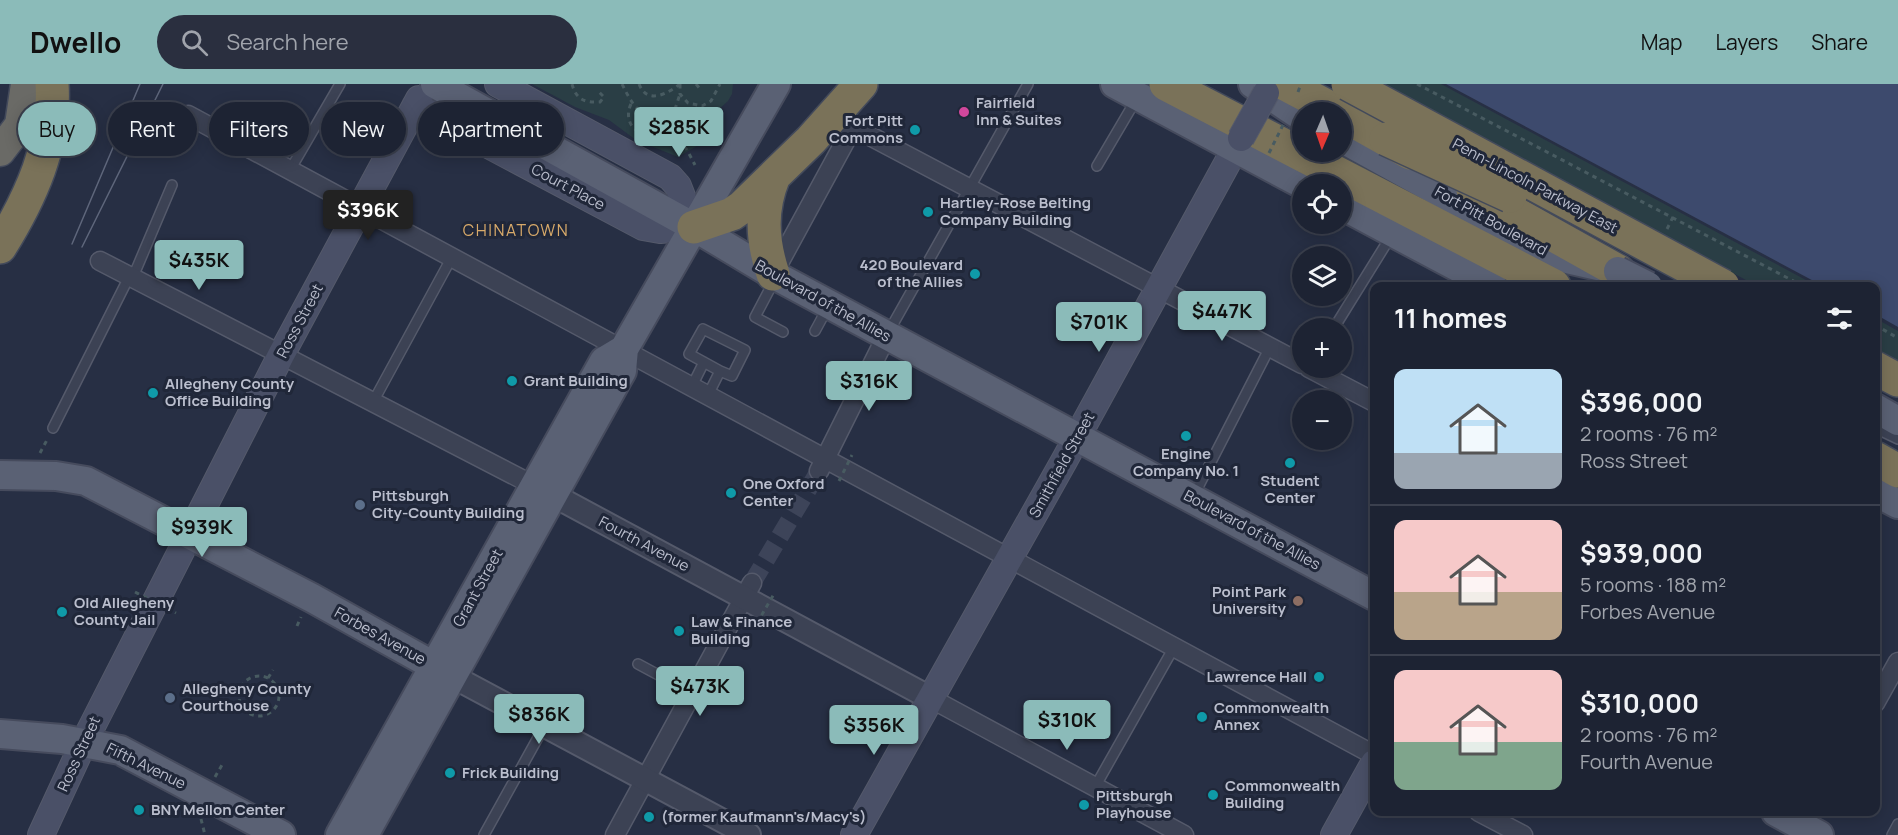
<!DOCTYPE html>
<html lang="en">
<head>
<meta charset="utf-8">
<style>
  body { margin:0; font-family:Manrope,sans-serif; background:#2a2f3f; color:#f1f3f6; height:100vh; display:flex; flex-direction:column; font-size:22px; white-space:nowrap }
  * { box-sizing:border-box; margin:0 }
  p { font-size:20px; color:#a0a4ac }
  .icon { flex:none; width:33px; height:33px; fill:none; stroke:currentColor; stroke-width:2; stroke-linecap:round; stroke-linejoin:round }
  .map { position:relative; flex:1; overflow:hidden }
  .sheet { position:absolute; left:1370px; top:198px; width:510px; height:534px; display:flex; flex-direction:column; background:#1d2333; border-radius:12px; box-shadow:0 3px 15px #0003,0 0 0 2px #3b404e }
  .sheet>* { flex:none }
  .top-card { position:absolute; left:18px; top:18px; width:570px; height:54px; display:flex; gap:12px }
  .needle { width:39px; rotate:182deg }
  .tools { position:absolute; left:1292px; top:18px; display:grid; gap:12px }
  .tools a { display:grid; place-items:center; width:60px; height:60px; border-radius:50%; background:#1d2333; box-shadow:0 3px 15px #0003,0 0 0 2px #3b404e; font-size:30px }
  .price { position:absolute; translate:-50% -51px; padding:0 14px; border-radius:6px; background:#8bbbb9; color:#111; font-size:20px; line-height:39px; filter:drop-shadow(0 2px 3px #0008) }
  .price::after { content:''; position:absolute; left:50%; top:36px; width:18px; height:14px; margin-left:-9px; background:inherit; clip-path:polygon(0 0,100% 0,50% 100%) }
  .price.active { background:#222; color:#fff }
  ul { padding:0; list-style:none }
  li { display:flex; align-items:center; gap:18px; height:150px; padding:0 24px }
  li+li { border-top:2px solid #3b404e }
  li span { display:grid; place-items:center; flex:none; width:168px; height:120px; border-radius:12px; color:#555 }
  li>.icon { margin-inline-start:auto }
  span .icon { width:72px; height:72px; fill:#fffc; stroke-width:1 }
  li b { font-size:26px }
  h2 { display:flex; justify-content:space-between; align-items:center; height:72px; padding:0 24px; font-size:26px }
  .pill { padding:0 21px; border-radius:27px; background:#1d2333; box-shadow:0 3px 15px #0003,0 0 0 2px #3b404e; font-size:21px; line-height:54px }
  .pill.active { background:#8bbbb9; color:#111 }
  header { display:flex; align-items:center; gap:36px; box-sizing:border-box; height:84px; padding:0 30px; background:#8bbbb9; color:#111 }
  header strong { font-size:28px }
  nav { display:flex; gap:33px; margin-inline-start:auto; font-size:21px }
  .search { width:420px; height:54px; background:#2a2f3f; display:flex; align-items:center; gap:15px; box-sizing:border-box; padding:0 21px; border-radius:33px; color:#a0a4ac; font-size:22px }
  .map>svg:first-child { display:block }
  .green { fill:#2a3e45 }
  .water { fill:#3d4a6d }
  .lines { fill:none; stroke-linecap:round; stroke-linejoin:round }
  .minor-tunnel { stroke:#3d4459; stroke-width:18; stroke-dasharray:18 9; stroke-linecap:butt }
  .service-casing { stroke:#555a6b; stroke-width:12 }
  .minor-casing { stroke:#555a6b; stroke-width:21 }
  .tertiary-casing { stroke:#555a6b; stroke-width:26 }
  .secondary-casing { stroke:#555a6b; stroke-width:28 }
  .primary-casing { stroke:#464b5d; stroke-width:32 }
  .trunk-casing { stroke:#434a5b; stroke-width:33 }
  .motorway-casing { stroke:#434a5b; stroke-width:36 }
  .path { stroke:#485b61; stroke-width:3; stroke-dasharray:4.5 4.5; stroke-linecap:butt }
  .service { stroke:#3c4254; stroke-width:9 }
  .minor { stroke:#3c4254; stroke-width:18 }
  .tertiary { stroke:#3c4254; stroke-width:22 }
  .secondary { stroke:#4a5067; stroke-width:26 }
  .primary { stroke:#5a6174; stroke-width:28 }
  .trunk { stroke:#6a6a66; stroke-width:30 }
  .motorway { stroke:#7a7259; stroke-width:33 }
  .tram { stroke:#5e667b; stroke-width:1.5 }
  .secondary-bridge-casing { stroke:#555a6b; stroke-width:28; stroke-linecap:butt }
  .primary-bridge-casing { stroke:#464b5d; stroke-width:32; stroke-linecap:butt }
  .motorway-bridge-casing { stroke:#434a5b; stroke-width:36; stroke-linecap:butt }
  .path-bridge { stroke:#485b61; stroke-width:3; stroke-dasharray:4.5 4.5; stroke-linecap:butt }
  .secondary-bridge { stroke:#4a5067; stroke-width:26 }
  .primary-bridge { stroke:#5a6174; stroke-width:28 }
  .motorway-bridge { stroke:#7a7259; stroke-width:33 }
  .hotel-dot { fill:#d1479c; stroke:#202739; stroke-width:2 }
  .culture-dot { fill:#0f9aa8; stroke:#202739; stroke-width:2 }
  .service-dot { fill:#5c6f8a; stroke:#202739; stroke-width:2 }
  .education-dot { fill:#8d6e63; stroke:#202739; stroke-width:2 }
  .labels { text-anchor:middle; stroke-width:6; stroke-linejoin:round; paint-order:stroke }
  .poi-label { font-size:15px; font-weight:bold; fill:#babecd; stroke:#202739; text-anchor:start }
  .street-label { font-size:15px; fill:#babecd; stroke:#202739 }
  .neighbourhood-label { font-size:16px; letter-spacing:1.5px; fill:#d8aa6a; stroke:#202739 }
</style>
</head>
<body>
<header>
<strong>Dwello</strong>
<div class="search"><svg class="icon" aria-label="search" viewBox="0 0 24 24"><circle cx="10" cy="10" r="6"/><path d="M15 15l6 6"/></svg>Search here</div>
<nav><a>Map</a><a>Layers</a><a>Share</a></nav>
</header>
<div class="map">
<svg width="1898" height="751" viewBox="0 0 1898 751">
  <rect width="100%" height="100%" fill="#272f44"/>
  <path class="green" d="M532,0H733L732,10L728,17L705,38L697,62L678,73L636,56L609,36L575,23Z
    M1383,0H1441L1817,202H1757Z
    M1875,234L1898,247V279L1875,266Z"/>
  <path class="water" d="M1446,0H1898V243L1875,230V202H1823Z"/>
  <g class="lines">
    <path class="minor-tunnel" d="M752,499L819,387"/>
    <defs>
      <path id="service" d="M1097,82L1137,14
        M290,86L340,0
        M133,193L172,101
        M774,197L755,233L783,248
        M1334,244L1391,152
        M815,247L828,223
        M888,249L1028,0
        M692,302L704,278
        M708,311L720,287L732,292L745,266L703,245L689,270L720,287
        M373,318L452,173
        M53,344L130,191
        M1875,344L1898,355
        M1193,413L1270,263
        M638,580L692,609
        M1095,703L1173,565
        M484,751L545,641
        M1892,751L1898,740"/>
      <path id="minor" d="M188,31L1374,671
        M100,177L535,402
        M773,190L853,43L1302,280
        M1309,284L1374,318
        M819,387L887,251
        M932,615L1184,751
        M1875,619L1898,578
        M1479,728L1523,751
        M615,751L752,499"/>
      <path id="tertiary" d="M540,404L932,615
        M452,592L749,751"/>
      <path id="secondary" d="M415,22L643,143L660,146L694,143L678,102L670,93L498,0
        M41,751L84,658L281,271L419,15
        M854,751L1064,377L1241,54
        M1334,751L1374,679"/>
      <path id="primary" d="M435,0L694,143L776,192L1374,512
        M1115,0L1302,100
        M1253,0L1302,33
        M1341,54L1554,172L1598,182
        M1341,121L1493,202
        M1875,324L1898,337
        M0,391L56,392L86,397L312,514L450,591
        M1875,408L1898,420
        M0,650L62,655L120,666L281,751
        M1776,728L1819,751
        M340,751L604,277L624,265
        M364,751L618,294L622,287L624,265L776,0"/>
      <path id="trunk" d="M0,67L20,41L26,0"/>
      <path id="motorway" d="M1166,0L1554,202
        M1285,0L1338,28
        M1341,30L1410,69
        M1473,106L1618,187
        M694,143L732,130L742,123L811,56L861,0
        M0,163C30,115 56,59 52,0
        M773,190C762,156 760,126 774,92
        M1875,284L1898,296
        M1875,374L1898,387"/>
    </defs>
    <use href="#service" class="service-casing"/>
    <use href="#minor" class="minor-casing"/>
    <use href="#tertiary" class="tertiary-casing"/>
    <use href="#secondary" class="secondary-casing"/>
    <use href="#primary" class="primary-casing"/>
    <use href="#trunk" class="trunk-casing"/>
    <use href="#motorway" class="motorway-casing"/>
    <path class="path" d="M572,0C576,15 584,19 600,18L604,13L599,8
      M622,0C640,37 644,27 673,49C683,56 689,70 695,81
      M639,0C647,21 667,10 680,0
      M680,0V10L688,19L702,22L711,17L720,0
      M696,0L701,6
      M1417,0L1803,202
      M631,20C623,37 635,53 654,50L672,34L680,10
      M677,25L693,34V48L685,46V41L690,38L695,41
      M1667,145L1673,133
      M1875,241L1898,254
      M40,369L48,354
      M297,542L301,533
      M239 612a20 20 0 1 1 40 0a20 20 0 1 1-40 0Z
      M268,594L273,586
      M215,693L222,681
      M201,735L205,751"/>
    <use href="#service" class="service"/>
    <use href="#minor" class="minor"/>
    <use href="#tertiary" class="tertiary"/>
    <use href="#secondary" class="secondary"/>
    <use href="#primary" class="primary"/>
    <use href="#trunk" class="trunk"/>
    <use href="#motorway" class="motorway"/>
    <path class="tram" d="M72,160L140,0
      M82,163L163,0"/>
    <defs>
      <path id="secondary-bridge" d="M1241,54L1266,9"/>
      <path id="primary-bridge" d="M1618,187L1648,202"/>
      <path id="motorway-bridge" d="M1348,0L1723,202
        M1386,55L1510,112"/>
    </defs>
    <use href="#secondary-bridge" class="secondary-bridge-casing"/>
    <use href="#primary-bridge" class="primary-bridge-casing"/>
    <use href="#motorway-bridge" class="motorway-bridge-casing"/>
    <path class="path-bridge" d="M1298,8L1301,0
      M1269,69L1285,37
      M839,397L852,371
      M135,508L176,529
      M757,539L774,510"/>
    <use href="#secondary-bridge" class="secondary-bridge"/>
    <use href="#primary-bridge" class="primary-bridge"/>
    <use href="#motorway-bridge" class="motorway-bridge"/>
  </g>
  <circle class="hotel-dot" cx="964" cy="28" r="6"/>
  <g class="culture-dot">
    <circle cx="915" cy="46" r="6"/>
    <circle cx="928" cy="128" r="6"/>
    <circle cx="975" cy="190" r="6"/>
    <circle cx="512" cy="297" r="6"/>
    <circle cx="153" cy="309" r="6"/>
    <circle cx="1186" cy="352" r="6"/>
    <circle cx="1290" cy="379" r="6"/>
    <circle cx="731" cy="409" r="6"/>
    <circle cx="62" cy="528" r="6"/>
    <circle cx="679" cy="547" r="6"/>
    <circle cx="1319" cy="593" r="6"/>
    <circle cx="1202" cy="633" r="6"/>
    <circle cx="450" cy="689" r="6"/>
    <circle cx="1213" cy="711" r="6"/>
    <circle cx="1084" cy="721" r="6"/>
    <circle cx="139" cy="726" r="6"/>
    <circle cx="649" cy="733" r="6"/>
  </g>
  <g class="service-dot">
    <circle cx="360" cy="421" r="6"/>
    <circle cx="170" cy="614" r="6"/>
  </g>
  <circle class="education-dot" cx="1298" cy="517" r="6"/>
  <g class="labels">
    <g class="poi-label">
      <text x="976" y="24">Fairfield<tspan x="976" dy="17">Inn &amp; Suites</tspan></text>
      <text x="903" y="42" text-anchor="end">Fort Pitt<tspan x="903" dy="17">Commons</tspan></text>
      <text x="940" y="124">Hartley-Rose Belting<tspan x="940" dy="17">Company Building</tspan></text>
      <text x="963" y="186" text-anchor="end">420 Boulevard<tspan x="963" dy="17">of the Allies</tspan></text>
      <text x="524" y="302">Grant Building</text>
      <text x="165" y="305">Allegheny County<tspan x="165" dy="17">Office Building</tspan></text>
      <text x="1186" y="375" text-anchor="middle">Engine<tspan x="1186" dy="17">Company No. 1</tspan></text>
      <text x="1290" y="402" text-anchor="middle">Student<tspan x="1290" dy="17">Center</tspan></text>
      <text x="743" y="405">One Oxford<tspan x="743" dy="17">Center</tspan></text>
      <text x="372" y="417">Pittsburgh<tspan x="372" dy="17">City-County Building</tspan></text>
      <text x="1286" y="513" text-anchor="end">Point Park<tspan x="1286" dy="17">University</tspan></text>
      <text x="74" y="524">Old Allegheny<tspan x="74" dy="17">County Jail</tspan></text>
      <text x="691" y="543">Law &amp; Finance<tspan x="691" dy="17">Building</tspan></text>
      <text x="1307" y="598" text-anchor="end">Lawrence Hall</text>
      <text x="182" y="610">Allegheny County<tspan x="182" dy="17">Courthouse</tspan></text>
      <text x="1214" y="629">Commonwealth<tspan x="1214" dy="17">Annex</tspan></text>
      <text x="462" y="694">Frick Building</text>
      <text x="1225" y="707">Commonwealth<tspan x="1225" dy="17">Building</tspan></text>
      <text x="1096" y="717">Pittsburgh<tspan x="1096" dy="17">Playhouse</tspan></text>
      <text x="151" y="731">BNY Mellon Center</text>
      <text x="661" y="738">(former Kaufmann's/Macy's)</text>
    </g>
    <g class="street-label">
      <text transform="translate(1535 102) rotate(28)" y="5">Penn-Lincoln Parkway East</text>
      <text transform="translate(568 103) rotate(28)" y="5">Court Place</text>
      <text transform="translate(1491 137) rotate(29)" y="5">Fort Pitt Boulevard</text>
      <text transform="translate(823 217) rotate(29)" y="5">Boulevard of the Allies</text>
      <text transform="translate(300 237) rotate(-62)" y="5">Ross Street</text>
      <text transform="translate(1062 381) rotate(-61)" y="5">Smithfield Street</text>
      <text transform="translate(1252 446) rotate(28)" y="5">Boulevard of the Allies</text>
      <text transform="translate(644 460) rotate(28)" y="5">Fourth Avenue</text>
      <text transform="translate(478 504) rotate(-61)" y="5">Grant Street</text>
      <text transform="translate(380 552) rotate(29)" y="5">Forbes Avenue</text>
      <text transform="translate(79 670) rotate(-65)" y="5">Ross Street</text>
      <text transform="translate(146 682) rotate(26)" y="5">Fifth Avenue</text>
    </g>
    <g class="neighbourhood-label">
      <text x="516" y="152">CHINATOWN</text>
    </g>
  </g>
</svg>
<div class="tools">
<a><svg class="needle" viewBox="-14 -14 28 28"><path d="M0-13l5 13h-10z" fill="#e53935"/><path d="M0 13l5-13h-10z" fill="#a0a4ac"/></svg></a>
<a><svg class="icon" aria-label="locate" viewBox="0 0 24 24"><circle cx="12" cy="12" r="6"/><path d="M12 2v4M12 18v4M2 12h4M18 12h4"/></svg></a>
<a><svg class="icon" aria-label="layers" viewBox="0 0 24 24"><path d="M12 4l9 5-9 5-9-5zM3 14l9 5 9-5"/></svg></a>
<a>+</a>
<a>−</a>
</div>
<b class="price" style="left:679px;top:74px">$285K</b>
<b class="price active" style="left:368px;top:157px">$396K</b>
<b class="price" style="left:199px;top:207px">$435K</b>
<b class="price" style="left:1222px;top:258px">$447K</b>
<b class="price" style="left:1099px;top:269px">$701K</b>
<b class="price" style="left:869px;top:328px">$316K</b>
<b class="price" style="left:202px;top:474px">$939K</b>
<b class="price" style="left:700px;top:633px">$473K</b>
<b class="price" style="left:539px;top:661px">$836K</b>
<b class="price" style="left:1067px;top:667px">$310K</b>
<b class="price" style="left:874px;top:672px">$356K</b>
<div class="top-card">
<a class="pill active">Buy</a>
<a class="pill">Rent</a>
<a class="pill">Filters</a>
<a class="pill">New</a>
<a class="pill">Apartment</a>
</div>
<section class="sheet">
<h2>11 homes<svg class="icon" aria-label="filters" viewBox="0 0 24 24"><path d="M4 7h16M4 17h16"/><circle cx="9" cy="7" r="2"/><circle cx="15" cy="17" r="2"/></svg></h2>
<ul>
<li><span style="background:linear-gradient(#bfe0f5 70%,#9aa5b1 0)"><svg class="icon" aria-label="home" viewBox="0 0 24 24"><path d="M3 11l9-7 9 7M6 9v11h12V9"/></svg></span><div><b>$396,000</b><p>2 rooms · 76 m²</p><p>Ross Street</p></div></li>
<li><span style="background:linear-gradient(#f6c9c9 60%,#b9a48a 0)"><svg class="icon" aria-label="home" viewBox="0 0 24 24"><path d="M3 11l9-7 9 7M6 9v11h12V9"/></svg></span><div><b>$939,000</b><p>5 rooms · 188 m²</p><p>Forbes Avenue</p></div></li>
<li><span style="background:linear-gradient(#f6c9c9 60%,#7fa58c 0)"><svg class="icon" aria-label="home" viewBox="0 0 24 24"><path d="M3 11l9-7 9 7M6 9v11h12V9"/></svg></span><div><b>$310,000</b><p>2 rooms · 76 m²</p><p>Fourth Avenue</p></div></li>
</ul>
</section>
</div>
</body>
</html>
